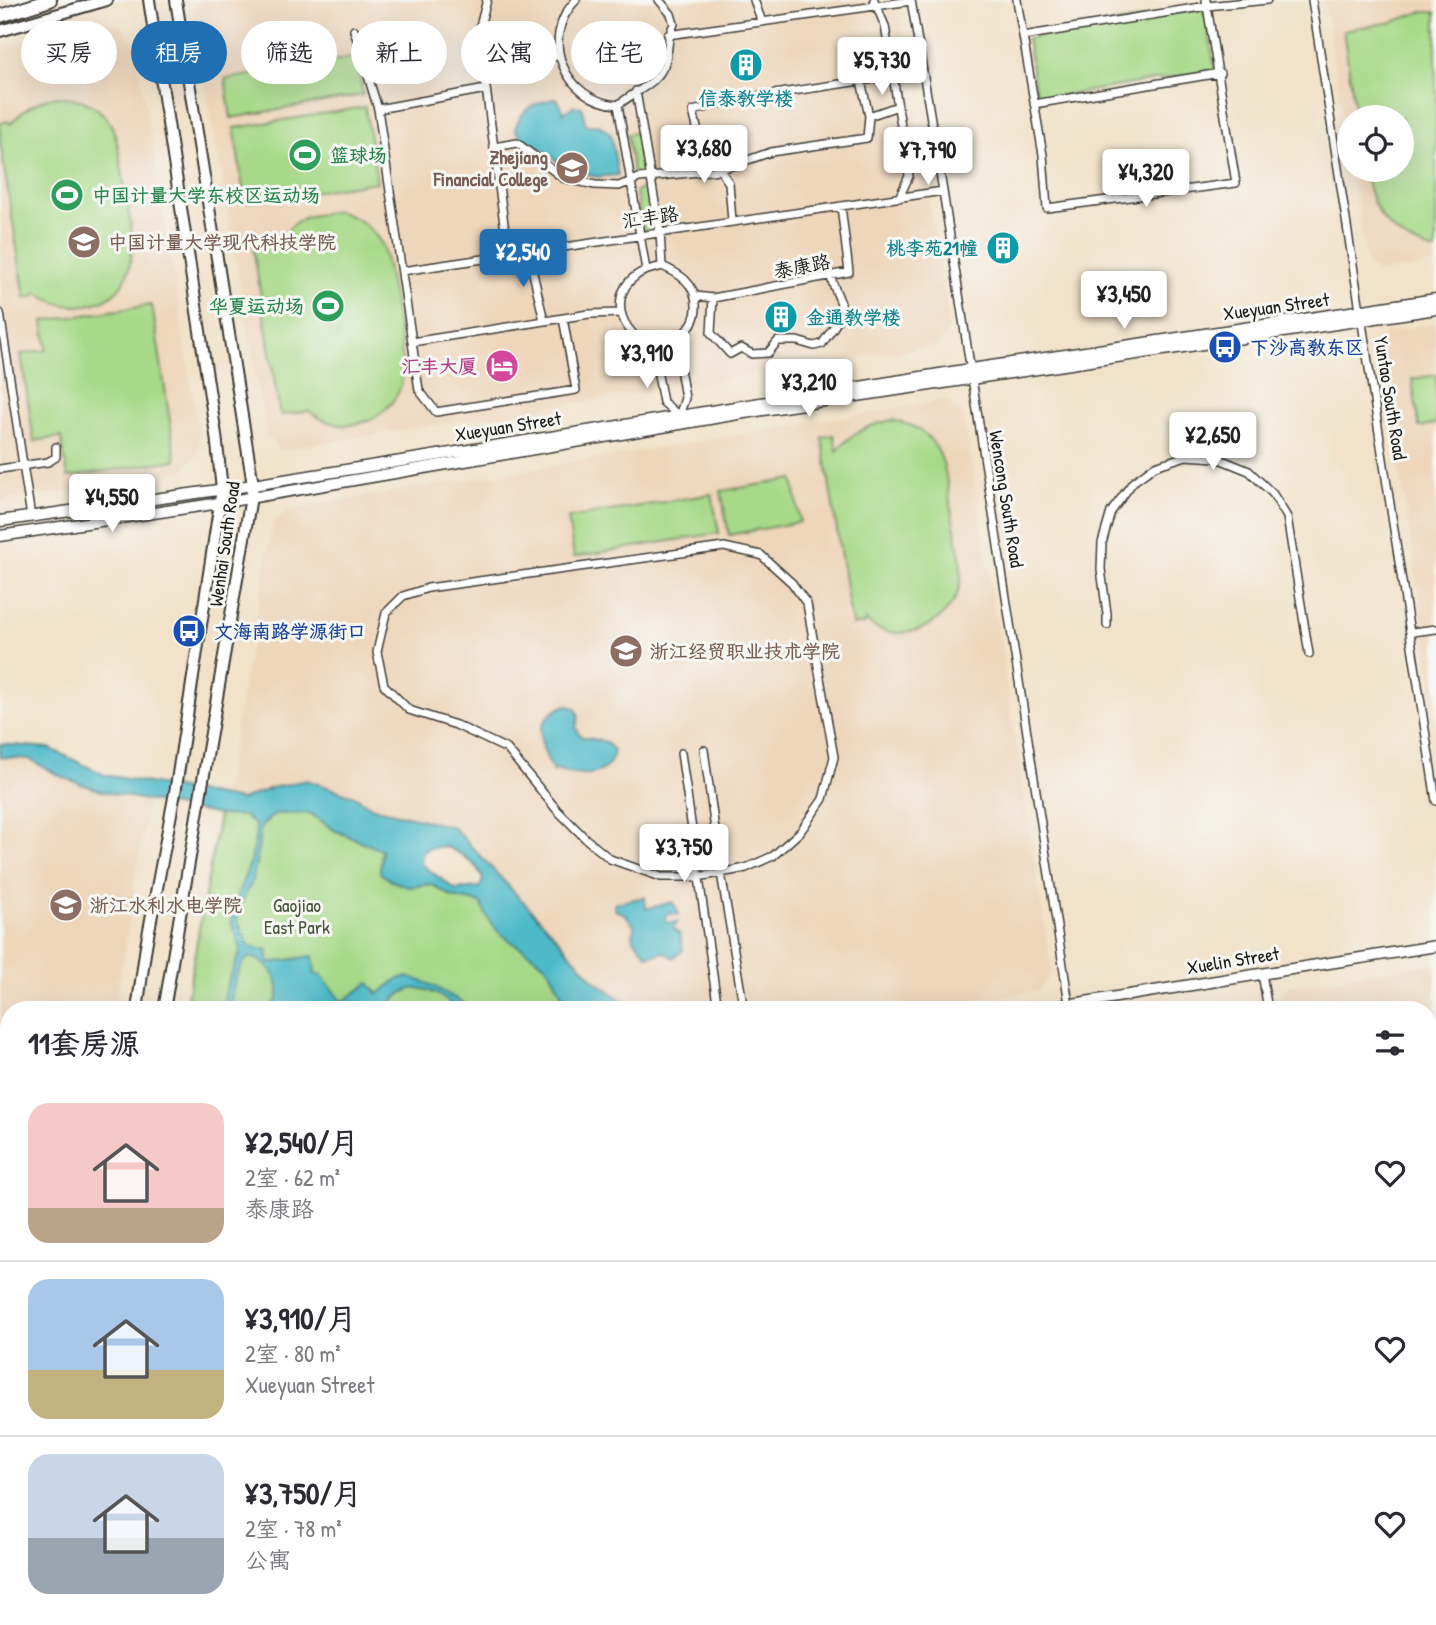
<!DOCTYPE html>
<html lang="zh">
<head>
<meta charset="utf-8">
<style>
  body { margin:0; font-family:"Patrick Hand","LXGW WenKai TC",sans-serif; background:#f7f7f7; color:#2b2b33; height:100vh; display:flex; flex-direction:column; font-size:26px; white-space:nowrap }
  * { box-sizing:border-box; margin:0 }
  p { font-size:23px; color:#7c7c81 }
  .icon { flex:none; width:38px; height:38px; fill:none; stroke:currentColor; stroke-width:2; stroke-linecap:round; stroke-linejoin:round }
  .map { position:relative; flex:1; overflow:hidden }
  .sheet { position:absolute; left:0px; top:1001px; width:1437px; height:625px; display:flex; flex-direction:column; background:#fff; border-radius:28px 28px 0 0; box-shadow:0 7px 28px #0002 }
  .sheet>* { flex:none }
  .banner { position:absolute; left:21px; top:21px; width:700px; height:63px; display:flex; gap:14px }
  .tools { position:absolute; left:1337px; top:105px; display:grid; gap:14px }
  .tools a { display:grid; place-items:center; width:77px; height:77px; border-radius:50%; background:#fff; box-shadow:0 7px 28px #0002; font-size:35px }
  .price { position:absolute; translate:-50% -60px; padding:0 16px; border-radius:7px; background:#fff; color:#222; font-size:23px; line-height:46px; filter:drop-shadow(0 2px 4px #0008) }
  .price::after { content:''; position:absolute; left:50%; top:42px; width:21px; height:16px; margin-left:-10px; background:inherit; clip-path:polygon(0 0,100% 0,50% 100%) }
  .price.on { background:#1f6fb2; color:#fff }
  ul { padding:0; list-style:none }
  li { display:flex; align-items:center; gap:21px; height:175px; padding:0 28px }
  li+li { border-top:2px solid #e1e1e2 }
  li span { display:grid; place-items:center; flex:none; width:196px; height:140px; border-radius:21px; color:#555 }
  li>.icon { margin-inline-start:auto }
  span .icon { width:84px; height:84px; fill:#fffc; stroke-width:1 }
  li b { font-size:30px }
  h2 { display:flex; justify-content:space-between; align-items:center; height:84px; padding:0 28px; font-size:30px }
  .chip { padding:0 24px; border-radius:32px; background:#fff; box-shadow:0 7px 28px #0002; font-size:24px; line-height:63px }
  .chip.on { background:#1f6fb2; color:#fff }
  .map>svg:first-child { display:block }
  .built { fill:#eed6bb }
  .green { fill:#a7d988; stroke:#627a52; stroke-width:2 }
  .water { fill:#4ebac9; stroke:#356b72; stroke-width:2; fill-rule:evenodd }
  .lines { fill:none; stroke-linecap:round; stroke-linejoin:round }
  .street-casing { stroke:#3c3a36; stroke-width:10 }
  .secondary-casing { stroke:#3c3a36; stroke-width:13 }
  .primary-casing { stroke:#3c3a36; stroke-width:14 }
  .highway-casing { stroke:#3c3a36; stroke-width:16 }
  .street { stroke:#fff; stroke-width:7 }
  .secondary { stroke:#fff; stroke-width:10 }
  .primary { stroke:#fff; stroke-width:10 }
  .highway { stroke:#fff; stroke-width:12 }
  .labels { text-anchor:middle; stroke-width:6; stroke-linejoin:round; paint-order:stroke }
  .culture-label { font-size:19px; font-weight:bold; fill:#0d838f; stroke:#f6f6f2 }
  .leisure-label { font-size:19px; font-weight:bold; fill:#27864d; stroke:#f6f6f2; text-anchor:start }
  .education-label { font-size:19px; font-weight:bold; fill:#785e54; stroke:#f6f6f2; text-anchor:start }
  .street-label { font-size:19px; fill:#1c1c1c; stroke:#f6f6f2 }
  .transit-label { font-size:19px; font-weight:bold; fill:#164399; stroke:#f6f6f2; text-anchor:start }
  .hotel-label { font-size:19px; font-weight:bold; fill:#b23c85; stroke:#f6f6f2; text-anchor:end }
  .park-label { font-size:19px; fill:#46553c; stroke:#f6f6f2 }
</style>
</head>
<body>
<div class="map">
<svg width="1436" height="1625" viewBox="0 0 1436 1625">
  <rect width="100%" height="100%" fill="#f6f6f2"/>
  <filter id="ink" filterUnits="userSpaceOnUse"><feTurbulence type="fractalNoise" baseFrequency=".0143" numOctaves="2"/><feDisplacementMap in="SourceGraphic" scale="14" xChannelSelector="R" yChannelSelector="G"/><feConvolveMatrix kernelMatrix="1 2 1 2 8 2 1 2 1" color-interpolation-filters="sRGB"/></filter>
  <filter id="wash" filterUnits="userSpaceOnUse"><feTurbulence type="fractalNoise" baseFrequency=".00686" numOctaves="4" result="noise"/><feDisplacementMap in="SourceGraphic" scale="28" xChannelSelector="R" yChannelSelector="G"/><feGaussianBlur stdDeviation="1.57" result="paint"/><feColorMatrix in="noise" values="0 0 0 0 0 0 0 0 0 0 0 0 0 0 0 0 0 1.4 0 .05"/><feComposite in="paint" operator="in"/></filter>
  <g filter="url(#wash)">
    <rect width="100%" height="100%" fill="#f1e2c9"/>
    <path class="built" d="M202,0H897L950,326L939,345L279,450L266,434L192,10Z
      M1324,0H1436V264L1379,272L1367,265L1351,170H1402V117H1349V158Z
      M109,23L121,26L136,46L200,437L198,453L184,470L159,478L0,501V47L71,29Z
      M1436,323V710L1380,338L1390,331Z
      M945,400L964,413L1052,972L1038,991L924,1010H640L628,1005L593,979L550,930L453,827L373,808L354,796L271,788L241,800L223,798L273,522L291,509Z
      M0,757L29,759L62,777L101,791L148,800L115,1010H9V1056L0,1054Z
      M1436,963V1121H1428V1010H1283L1281,996L1284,989L1292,985Z
      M0,1077L9,1078V1452L0,1459Z
      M1429,1141L1436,1143V1311L1428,1313Z
      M1436,1363V1625H727L726,1617H1428V1364Z
      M107,1617H683L684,1625H108Z"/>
    <path class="green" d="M1205,8L1215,70L1037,100L1027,38Z
      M1420,12H1436V251C1391,239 1372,215 1365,170H1402V117H1356L1343,30L1393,22Z
      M356,57L363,95L231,118L225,79Z
      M51,97C71,96 91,100 105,116C119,132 119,157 123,177C130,220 151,294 87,305C69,308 51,303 36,292V296L25,298L0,142V123L8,121L10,124C22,111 33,103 51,97Z
      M365,107L377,182L245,202L234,128Z
      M639,132L646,171L633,174L627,134Z
      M649,188L656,228L642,231L636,191Z
      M335,211C357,216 371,226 383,246C388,275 408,360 401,385C396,402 381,417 364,422C343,429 326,424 309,411L280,415L252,241L281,237L296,222L306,217Z
      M152,305L176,460L68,477L61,437L34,441L21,354L47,350L43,321Z
      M1436,375V424L1419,427L1412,379Z
      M892,420C909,424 922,428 933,443C947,461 947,487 951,509C954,527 963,561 961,578C959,605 935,628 909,632C893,635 877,631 865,620V624L852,625L822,437L834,435L837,451C851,432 869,425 892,420Z
      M793,479L800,522L729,535L721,491Z
      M712,494L719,533L574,557L568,518Z
      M310,813L334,830L382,850L380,873L408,887L431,884L453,897L482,903C493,939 518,942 544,964C553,972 558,987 563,998L604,1010H185L219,815Z
      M545,1617H665L666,1625H547Z
      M821,1617H985L986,1625H769Z
      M1004,1617H1114L1116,1625H1005Z
      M1275,1617H1377V1622L1373,1624L1279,1625Z"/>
    <path class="water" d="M557,98L564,113L573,106L582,107L586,125H599L611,134L618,175L597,177L562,167L551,155L521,137L515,129C523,105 535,104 557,98Z
      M666,130C678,131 683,135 690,144L684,145L680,149L681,154H690L691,161L688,166L661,169L655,132Z
      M566,705L575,708L579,716L576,727L578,733L583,737L606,742L614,750C611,780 576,777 555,769L553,772C539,742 530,721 566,705Z
      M0,744L49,748L105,775L241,800L271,788L307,780L354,796L373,808L453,827L550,930L593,979L628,1005L640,1010H604L563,998C558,987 553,972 544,964C518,942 493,939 481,903L453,897L431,884L408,887L392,881L380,873L382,850L334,830L310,813L275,814L261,826L256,863L252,882L240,906L237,920L249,946L263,950L267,949L269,963L313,956L315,975L320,974L342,1002L369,983L378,994C385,990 393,981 401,978C416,972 456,1000 471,1007V1010H456C446,997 422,983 406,991C398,994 391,1004 384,1010H268L277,1000C282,981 269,960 249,957C237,966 229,996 232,1010H226C219,993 235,967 241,950L231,922L233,906L251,861L256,833L255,825L244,816L219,815L101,791L62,777L29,759L0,757ZM443,846C459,852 477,862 483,879L480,887L455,889L421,864L422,855L426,849Z
      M645,897L646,909L673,902L679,914L674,915L670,912L665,918L667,923L678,922L673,928L680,935L683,950L673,958L665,952L648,956L632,937L635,927L625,914L615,910L614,903Z"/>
  </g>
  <g filter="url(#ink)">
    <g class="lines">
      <defs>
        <path id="street" d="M487,0L480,26L481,50L508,254
          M576,0C538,39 565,101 618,105C631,94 653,85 661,71C671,56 665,39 674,24L671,14L659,0
          M754,0L762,22
          M874,0L885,26L909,176L899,198
          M911,0L943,191L1069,1004
          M1017,0L1023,36L1207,6L1206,0
          M1312,0L1436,801
          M354,30L378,109L419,390L436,412L576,390L563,318
          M668,35L911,1
          M1023,36L1043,155L1047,208L1236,183L1207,6L1267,0
          M482,57L559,56
          M861,81L869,116
          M636,91L660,232L662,266
          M1034,104L1220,73
          M618,105L646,270
          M378,109L486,89
          M494,147L517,143L563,178L595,185L619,186L639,178L719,170L771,152L867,138L869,116L898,106
          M732,221L729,183L700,140L693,111L734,100L893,76
          M528,251L544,321
          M662,266C680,274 695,283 696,304C697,318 691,328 680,336C639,366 596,303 637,275C645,269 654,269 662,266Z
          M402,271L943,191
          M696,296L713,298L849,272L841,206
          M713,298L711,333L730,354L741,348L752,354L768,353L778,341H797L814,346L822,344C829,333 844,317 841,304C838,294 833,287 831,277
          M0,313L31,517
          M412,342L589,314L621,313
          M652,343L663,402L679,416L685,398L675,339
          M0,469L48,462L56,457V447
          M724,547L761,555L792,583L807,604L834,757L823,799L800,832L773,856L746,868L721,873L697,877H661L610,859L586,839L557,810L507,749L456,725L409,710L384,685L377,652L386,613L403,596L428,588Z
          M1107,625V614L1101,569L1102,543L1111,512L1133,482L1155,466L1186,456L1217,458L1249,471L1273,494L1287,517L1309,654
          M1412,632L1436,629
          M704,750L721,873L744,1010
          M681,753L718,1010
          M1262,973L1268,1010
          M0,1109L9,1110
          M1428,1161L1436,1160
          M1428,1219L1436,1268
          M1428,1427L1436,1410
          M0,1439L9,1427
          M1428,1495L1436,1507
          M1428,1534L1436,1529
          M1137,1617L1138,1625
          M242,1625L251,1617
          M423,1625L426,1617
          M1384,1625L1385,1617"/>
        <path id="secondary" d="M0,521L253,485L958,371L1436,299
          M0,536L220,503L744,413L1436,309
          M1035,1010L1436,946
          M0,1068L9,1069
          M692,1617L694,1625
          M715,1617L716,1625"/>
        <path id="primary" d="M0,31L107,0
          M137,1010L146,946L176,787L222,489L216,435L149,0
          M164,1010L253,485L176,0
          M1428,1329L1436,1328
          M1428,1348L1436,1347
          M0,1553L9,1552
          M0,1570L9,1569
          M57,1617L58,1625
          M82,1617L83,1625"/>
        <path id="highway" d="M0,16L50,0"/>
      </defs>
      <use href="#street" class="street-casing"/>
      <use href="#secondary" class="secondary-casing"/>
      <use href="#primary" class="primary-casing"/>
      <use href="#highway" class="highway-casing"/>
      <use href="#street" class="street"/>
      <use href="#secondary" class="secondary"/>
      <use href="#primary" class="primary"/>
      <use href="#highway" class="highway"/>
    </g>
  </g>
  <defs>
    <symbol id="building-disc" viewBox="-11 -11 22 22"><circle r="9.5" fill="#0f9aa8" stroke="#f6f6f2"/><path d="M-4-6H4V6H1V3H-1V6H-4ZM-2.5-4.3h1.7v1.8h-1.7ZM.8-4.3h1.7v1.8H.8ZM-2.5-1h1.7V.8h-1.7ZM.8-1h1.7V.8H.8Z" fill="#fff"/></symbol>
    <symbol id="stadium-disc" viewBox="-11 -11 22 22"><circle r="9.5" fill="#2e9e5b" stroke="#f6f6f2"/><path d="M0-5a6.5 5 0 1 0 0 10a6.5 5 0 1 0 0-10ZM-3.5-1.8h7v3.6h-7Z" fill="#fff"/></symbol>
    <symbol id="university-disc" viewBox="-11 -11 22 22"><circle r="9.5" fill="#8d6e63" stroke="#f6f6f2"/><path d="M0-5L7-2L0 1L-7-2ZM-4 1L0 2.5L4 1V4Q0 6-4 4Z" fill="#fff"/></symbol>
    <symbol id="bus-disc" viewBox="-11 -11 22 22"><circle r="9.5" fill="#1a4fb4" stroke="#f6f6f2"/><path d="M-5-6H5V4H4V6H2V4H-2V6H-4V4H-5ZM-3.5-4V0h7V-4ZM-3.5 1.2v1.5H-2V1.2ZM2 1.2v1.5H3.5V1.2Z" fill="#fff"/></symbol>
    <symbol id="hotel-disc" viewBox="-11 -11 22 22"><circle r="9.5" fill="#d1479c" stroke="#f6f6f2"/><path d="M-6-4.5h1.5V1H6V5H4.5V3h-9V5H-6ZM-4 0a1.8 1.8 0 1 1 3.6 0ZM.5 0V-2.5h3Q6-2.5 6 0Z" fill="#fff"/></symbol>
  </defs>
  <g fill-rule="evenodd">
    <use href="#building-disc" x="727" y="46" width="38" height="38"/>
    <use href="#stadium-disc" x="286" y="136" width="38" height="38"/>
    <use href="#university-disc" x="553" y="149" width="38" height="38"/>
    <use href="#stadium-disc" x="48" y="176" width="38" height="38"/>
    <use href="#university-disc" x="65" y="223" width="38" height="38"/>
    <use href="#building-disc" x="984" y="229" width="38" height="38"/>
    <use href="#stadium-disc" x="309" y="287" width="38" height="38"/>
    <use href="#building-disc" x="762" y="298" width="38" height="38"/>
    <use href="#bus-disc" x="1206" y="328" width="38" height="38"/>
    <use href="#hotel-disc" x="483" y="347" width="38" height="38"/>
    <use href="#bus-disc" x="170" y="612" width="38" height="38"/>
    <use href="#university-disc" x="607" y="632" width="38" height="38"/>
    <use href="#university-disc" x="47" y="886" width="38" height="38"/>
  </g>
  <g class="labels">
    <g class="culture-label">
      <text x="746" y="105">信泰教学楼</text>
      <text x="978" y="255" text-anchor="end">桃李苑21幢</text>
      <text x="806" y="324" text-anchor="start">金通教学楼</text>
    </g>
    <g class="leisure-label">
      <text x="330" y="162">篮球场</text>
      <text x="92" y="202">中国计量大学东校区运动场</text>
      <text x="304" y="313" text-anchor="end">华夏运动场</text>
    </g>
    <g class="education-label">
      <text x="548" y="164" text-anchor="end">Zhejiang<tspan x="548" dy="22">Financial College</tspan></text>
      <text x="108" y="249">中国计量大学现代科技学院</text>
      <text x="650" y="658">浙江经贸职业技术学院</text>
      <text x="90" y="912">浙江水利水电学院</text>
    </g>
    <g class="street-label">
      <text transform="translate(650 217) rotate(-8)" y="7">汇丰路</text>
      <text transform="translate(802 266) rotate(-11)" y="7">泰康路</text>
      <text transform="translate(1276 306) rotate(-8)" y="7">Xueyuan Street</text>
      <text transform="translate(1391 398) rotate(81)" y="7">Yuntao South Road</text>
      <text transform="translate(508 426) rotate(-9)" y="7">Xueyuan Street</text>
      <text transform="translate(1007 499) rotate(81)" y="7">Wencong South Road</text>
      <text transform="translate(224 544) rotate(-82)" y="7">Wenhai South Road</text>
      <text transform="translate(1233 960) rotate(-9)" y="7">Xuelin Street</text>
    </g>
    <g class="transit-label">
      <text x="1250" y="354">下沙高教东区</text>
      <text x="214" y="638">文海南路学源街口</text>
    </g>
    <g class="hotel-label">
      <text x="477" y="373">汇丰大厦</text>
    </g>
    <g class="park-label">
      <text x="297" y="912">Gaojiao<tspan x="297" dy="22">East Park</tspan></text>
    </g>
  </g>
</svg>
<div class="tools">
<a><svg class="icon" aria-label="locate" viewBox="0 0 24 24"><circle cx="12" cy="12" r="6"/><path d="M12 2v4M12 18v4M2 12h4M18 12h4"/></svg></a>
</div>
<b class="price" style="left:882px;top:97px">¥5,730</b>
<b class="price" style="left:704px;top:185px">¥3,680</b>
<b class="price" style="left:928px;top:187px">¥7,790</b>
<b class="price" style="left:1146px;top:209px">¥4,320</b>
<b class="price on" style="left:523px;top:289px">¥2,540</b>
<b class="price" style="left:1124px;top:331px">¥3,450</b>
<b class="price" style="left:647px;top:390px">¥3,910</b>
<b class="price" style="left:809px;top:419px">¥3,210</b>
<b class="price" style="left:1213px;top:472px">¥2,650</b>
<b class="price" style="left:112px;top:534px">¥4,550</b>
<b class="price" style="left:684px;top:884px">¥3,750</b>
<div class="banner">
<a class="chip">买房</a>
<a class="chip on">租房</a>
<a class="chip">筛选</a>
<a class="chip">新上</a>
<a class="chip">公寓</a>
<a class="chip">住宅</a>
</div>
<section class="sheet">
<h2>11套房源<svg class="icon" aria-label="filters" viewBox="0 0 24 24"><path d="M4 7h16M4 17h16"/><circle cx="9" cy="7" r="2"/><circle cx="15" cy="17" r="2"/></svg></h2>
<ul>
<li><span style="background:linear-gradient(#f6c9c9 75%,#b9a48a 0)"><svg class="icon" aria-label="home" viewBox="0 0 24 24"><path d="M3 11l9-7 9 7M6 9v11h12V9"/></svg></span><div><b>¥2,540/月</b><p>2室 · 62 m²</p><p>泰康路</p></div><svg class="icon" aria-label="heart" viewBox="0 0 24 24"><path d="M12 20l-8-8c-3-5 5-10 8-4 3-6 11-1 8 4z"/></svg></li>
<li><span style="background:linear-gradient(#a9c7e8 65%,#c2b280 0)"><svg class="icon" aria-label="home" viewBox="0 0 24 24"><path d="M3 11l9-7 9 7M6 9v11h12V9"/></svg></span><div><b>¥3,910/月</b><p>2室 · 80 m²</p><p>Xueyuan Street</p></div><svg class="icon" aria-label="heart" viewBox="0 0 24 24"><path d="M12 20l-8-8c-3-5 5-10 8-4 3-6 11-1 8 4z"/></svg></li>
<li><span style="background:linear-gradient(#c9d6e8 60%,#9aa5b1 0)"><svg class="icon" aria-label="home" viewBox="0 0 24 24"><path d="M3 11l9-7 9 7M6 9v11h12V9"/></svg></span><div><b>¥3,750/月</b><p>2室 · 78 m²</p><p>公寓</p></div><svg class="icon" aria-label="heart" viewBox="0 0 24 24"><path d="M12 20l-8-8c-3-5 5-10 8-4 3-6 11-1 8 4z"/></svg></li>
</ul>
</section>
</div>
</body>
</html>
